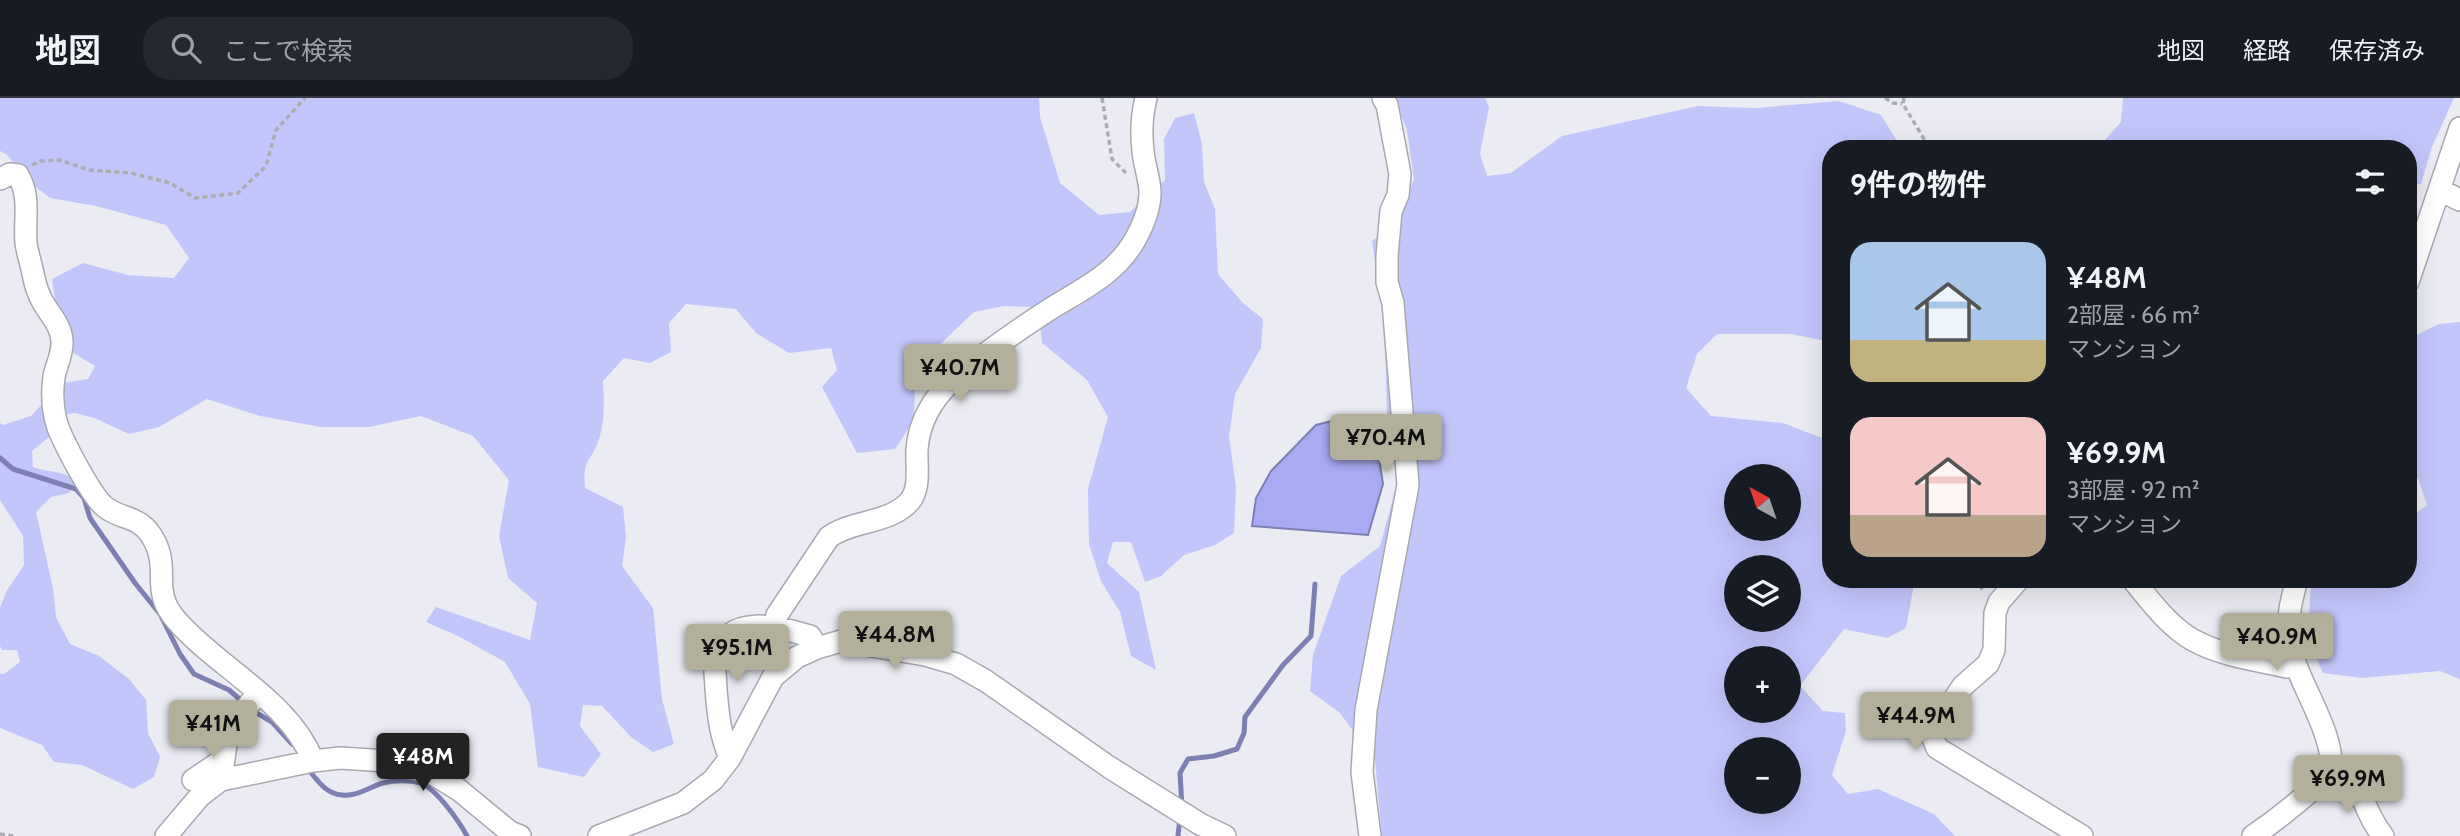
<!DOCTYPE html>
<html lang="ja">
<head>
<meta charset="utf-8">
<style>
  body { margin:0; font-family:Cabin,"Noto Sans JP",sans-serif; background:#242831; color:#f1f3f6; height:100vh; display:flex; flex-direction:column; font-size:26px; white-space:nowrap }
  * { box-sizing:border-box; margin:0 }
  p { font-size:23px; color:#9ea1a6 }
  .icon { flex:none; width:38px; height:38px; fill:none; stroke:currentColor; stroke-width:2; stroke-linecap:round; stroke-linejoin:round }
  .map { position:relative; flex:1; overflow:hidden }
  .sheet { position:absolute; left:1822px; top:42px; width:595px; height:448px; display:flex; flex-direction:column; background:#171b24; border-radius:28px; box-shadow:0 7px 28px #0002 }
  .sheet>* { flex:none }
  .needle { width:46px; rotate:320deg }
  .buttons { position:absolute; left:1724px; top:366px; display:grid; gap:14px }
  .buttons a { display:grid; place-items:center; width:77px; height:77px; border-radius:50%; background:#171b24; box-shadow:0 7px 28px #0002; font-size:35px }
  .price { position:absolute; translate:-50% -60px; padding:0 16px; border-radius:7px; background:#b2b09b; color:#111; font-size:23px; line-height:46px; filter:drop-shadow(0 2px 4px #0008) }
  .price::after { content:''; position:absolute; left:50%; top:42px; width:21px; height:16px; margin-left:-10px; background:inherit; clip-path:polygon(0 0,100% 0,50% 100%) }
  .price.selected { background:#222; color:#fff }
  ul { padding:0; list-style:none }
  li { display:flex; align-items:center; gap:21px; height:175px; padding:0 28px }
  li span { display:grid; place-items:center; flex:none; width:196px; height:140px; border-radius:21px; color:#555 }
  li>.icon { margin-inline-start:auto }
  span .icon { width:84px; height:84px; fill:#fffc; stroke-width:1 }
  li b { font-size:30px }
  h2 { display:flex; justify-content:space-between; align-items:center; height:84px; padding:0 28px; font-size:30px }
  header { display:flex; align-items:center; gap:42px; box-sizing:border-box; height:98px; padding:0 35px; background:#171b24; border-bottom:2px solid #363941 }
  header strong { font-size:33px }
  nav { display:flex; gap:38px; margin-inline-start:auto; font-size:24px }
  .search { width:490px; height:63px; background:#242831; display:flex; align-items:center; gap:18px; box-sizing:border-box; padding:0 24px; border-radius:28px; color:#9ea1a6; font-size:26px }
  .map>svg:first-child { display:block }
  .green { fill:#c3c6fb; fill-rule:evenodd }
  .water { fill:#a8aaf2; stroke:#7e7fb2; stroke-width:2 }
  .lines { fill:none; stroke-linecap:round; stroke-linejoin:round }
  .stream { stroke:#7e7fb2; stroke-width:5 }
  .minor-casing { stroke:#a8a9b0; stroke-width:24 }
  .path { stroke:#abacb2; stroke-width:3.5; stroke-dasharray:5 3.5; stroke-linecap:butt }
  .minor { stroke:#fff; stroke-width:21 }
</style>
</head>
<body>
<header>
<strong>地図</strong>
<div class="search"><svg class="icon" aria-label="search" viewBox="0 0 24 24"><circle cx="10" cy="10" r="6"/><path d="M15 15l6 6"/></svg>ここで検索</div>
<nav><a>地図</a><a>経路</a><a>保存済み</a></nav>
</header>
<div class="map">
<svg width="2460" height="738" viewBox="0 0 2460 738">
  <rect width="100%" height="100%" fill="#ebecf3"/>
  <path class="green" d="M0,0H1039L1040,19L1060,85L1099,117L1130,114L1165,82L1164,41L1175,20L1194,15L1202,46L1204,84L1215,111L1218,176L1243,205L1263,221L1261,250L1235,296L1229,339L1236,389L1234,435L1215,447L1184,457L1161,478L1145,484L1131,444H1113L1107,465L1139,494L1156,572L1131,558L1120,514L1101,483L1089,446L1088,391L1108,319L1087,282L1042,245L1040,224L1031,209L1004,208L974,214L935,251L915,279L914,322L895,351L857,355L822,289L837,272L831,250L789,255L756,235L736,211L686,206L669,225L671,254L650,265L624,260L603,283C604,302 605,319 600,338C593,363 582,359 585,390L623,409L626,439L622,468L653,510L662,601L674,646L653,654L631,639L602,608L583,607L580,628L601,656L584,679L538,669L530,606L505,564L458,538L426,524L436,509L530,542L537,505L508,480L499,438L509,382L473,338L421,318L369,329H321L260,318L207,301L159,329L129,336L94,320L75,315L60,317L49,339L32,353L33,369C47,374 65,373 76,382L69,395L51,399L36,414L53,490L56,519L70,546L99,558L129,581L146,602L148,635L160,659L154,679L133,691L82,667L54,664L42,647L0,630V576H4L20,564L17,552H2L0,548V510L6,494L24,467L23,438L0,402V325L3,327L31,318L62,285L88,281L95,268L72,254L57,214L52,181L83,165L128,177L174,180L189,160L166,127L96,108L50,100L32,86L6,56L0,53Z
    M1394,0H1485L1489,9L1480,56L1487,78L1511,75L1562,38L1698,8L1755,10L1839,3L1881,17L1902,51H1830V244L1791,236H1717L1697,256L1686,290L1711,318L1783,325L1830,343V481H1915L1906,530L1887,540L1844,531L1800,588L1823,613L1845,615L1846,633L1832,677L1848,696L1878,691L1934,716L1955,738H1382L1375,662L1340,615L1310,593L1313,557L1341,478L1380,448L1399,378L1387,322L1385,230L1372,143L1397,124L1414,81L1407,32ZM1736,378H1788V430H1736ZM1736,469H1788V522H1736ZM1736,560H1788V612H1736ZM1736,651H1788V704H1736Z
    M2123,0H2454L2432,49L2421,86H2408V51H2101L2104,43L2121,24Z
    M2460,224V581L2440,573L2362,580L2323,575L2308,542L2311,481H2408V421L2427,407L2418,380L2408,377V241L2439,226Z"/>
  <path class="water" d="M1343,320L1377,347L1383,386L1368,437L1252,428L1256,400L1271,373L1316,327Z"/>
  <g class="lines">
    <path class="stream" d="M0,360L13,371L76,391L84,400L90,420L135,485L160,516L180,556L194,576L229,592L243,604
      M250,611L272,624L292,646
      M312,676C320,686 328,696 342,697C357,699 369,689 383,685C394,682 410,682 421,685C437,692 459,723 467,738
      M1182,709L1180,675L1188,661L1214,658L1237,651L1244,635L1245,619L1283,567L1311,538L1315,486
      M1178,738L1180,719"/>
    <defs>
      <path id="minor" d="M0,81L10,76L18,77C31,99 24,121 26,145C27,153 30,162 32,171C34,179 35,188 39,196C45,213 61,224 62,243C63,256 56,267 54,279C51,301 53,322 63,341C70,356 93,400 105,409C125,424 141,416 155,444C170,474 150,493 177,523C218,570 290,603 313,663
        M2440,92L2460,102
        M2408,184L2460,30
        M2019,481L1999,504L1995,515L1994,552L1988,566L1963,588L1931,635L1937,650L2082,738
        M2132,481C2150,502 2168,528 2193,542C2222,558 2256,562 2287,569L2296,567
        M774,527L777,517L829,439C852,422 890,426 910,403C921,389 916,367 917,351C919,324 933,300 953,282C981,257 1015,234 1047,213C1080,192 1116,177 1136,140C1143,127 1150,110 1150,95C1150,81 1144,67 1143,53C1141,36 1142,16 1146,0
        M730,660C720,637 718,616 716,591C716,581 713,567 716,558C729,514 779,529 810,538L817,550
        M2330,669C2370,691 2359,708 2383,738
        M193,682L224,661
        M221,682L227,639L257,595
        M166,738L200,698L221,682L313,663L340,660L387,663L433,676L459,692L510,734L520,738
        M599,738L683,705L713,682L730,660L773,579L797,559L817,550L841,543L925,557L956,566L986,583L1109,669L1200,726L1225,738
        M1370,738L1362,674L1366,612L1408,387L1393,205L1387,184V158L1391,113L1398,97L1400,76L1387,7L1383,0
        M2253,738C2269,727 2325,686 2330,669C2336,644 2304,591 2296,567C2293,558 2291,549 2290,540C2286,521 2292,500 2297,481"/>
    </defs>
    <use href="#minor" class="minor-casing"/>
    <path class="path" d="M1102,0L1112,61L1127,76
      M1885,0L1893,5L1902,6
      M1904,0L1903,6L1930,51
      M32,67L41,63L60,62L89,72L131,75L170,85L195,100L238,95L266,68L276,32L305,0
      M1974,481L1984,493
      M0,736L13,738"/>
    <use href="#minor" class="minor"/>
  </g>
</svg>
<div class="buttons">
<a><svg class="needle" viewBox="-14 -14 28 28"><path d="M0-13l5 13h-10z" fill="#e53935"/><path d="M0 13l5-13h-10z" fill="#9ea1a6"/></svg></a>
<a><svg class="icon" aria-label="layers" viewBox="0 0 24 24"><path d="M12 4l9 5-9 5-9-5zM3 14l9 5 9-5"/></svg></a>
<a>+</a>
<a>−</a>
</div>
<b class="price" style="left:960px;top:306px">¥40.7M</b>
<b class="price" style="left:1386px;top:376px">¥70.4M</b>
<b class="price" style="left:895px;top:573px">¥44.8M</b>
<b class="price" style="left:2277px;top:575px">¥40.9M</b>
<b class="price" style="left:737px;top:586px">¥95.1M</b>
<b class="price" style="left:1916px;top:654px">¥44.9M</b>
<b class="price" style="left:213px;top:662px">¥41M</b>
<b class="price selected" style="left:423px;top:695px">¥48M</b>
<b class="price" style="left:2348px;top:717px">¥69.9M</b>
<section class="sheet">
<h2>9件の物件<svg class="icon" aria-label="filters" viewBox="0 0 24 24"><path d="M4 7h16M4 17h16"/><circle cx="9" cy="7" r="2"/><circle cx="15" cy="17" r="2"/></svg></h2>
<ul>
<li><span style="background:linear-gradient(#a9c7e8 70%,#c2b280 0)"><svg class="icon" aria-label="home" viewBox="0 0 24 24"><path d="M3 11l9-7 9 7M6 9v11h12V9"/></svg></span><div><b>¥48M</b><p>2部屋 · 66 m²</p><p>マンション</p></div></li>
<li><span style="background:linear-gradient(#f6c9c9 70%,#b9a48a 0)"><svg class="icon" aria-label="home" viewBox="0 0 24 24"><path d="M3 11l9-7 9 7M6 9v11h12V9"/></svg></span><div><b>¥69.9M</b><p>3部屋 · 92 m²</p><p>マンション</p></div></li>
</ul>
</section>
</div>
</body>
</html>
